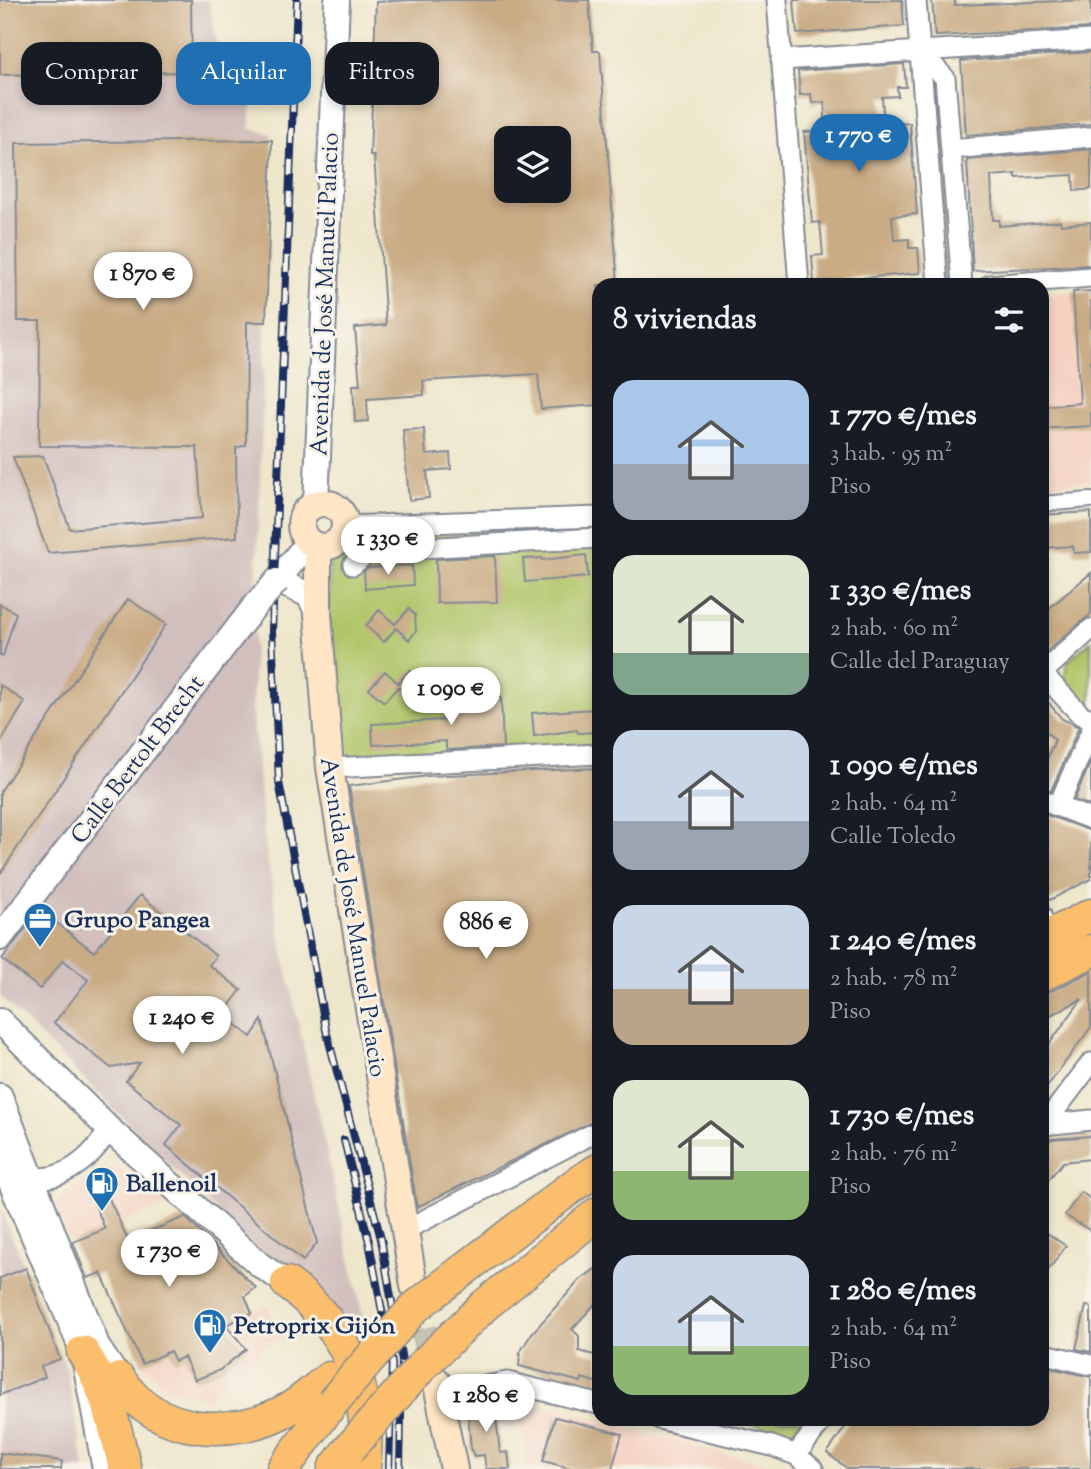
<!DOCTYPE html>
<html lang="es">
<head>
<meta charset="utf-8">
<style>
  body { margin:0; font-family:"Sorts Mill Goudy",serif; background:#20242c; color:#f1f3f6; height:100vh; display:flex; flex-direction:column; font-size:26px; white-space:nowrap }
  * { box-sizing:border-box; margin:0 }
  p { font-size:23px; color:#9ea1a6 }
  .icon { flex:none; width:38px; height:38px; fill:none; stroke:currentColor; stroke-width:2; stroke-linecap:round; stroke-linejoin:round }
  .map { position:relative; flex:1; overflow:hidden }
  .side { position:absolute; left:592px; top:278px; width:457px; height:1148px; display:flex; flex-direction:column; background:#171b24; border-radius:21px; box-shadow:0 4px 10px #0003 }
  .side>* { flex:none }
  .guide { position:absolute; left:21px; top:42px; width:466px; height:63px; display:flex; gap:14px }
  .controls { position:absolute; left:494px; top:126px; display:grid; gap:14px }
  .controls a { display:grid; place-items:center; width:77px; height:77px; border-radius:14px; background:#171b24; box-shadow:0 4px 10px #0003; font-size:35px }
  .price { position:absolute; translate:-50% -60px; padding:0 16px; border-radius:24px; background:#fff; color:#222; font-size:23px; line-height:46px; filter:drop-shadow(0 2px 4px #0008) }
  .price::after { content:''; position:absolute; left:50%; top:42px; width:21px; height:16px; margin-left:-10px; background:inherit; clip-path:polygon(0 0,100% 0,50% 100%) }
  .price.selected { background:#1f6fb2; color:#fff }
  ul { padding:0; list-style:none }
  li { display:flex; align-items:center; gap:21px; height:175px; padding:0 21px }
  li span { display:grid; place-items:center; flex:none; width:196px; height:140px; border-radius:21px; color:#555 }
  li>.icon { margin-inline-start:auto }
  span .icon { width:84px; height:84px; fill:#fffc; stroke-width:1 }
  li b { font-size:30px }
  h2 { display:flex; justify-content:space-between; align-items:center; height:84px; padding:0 21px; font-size:30px }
  .tag { padding:0 24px; border-radius:21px; background:#171b24; box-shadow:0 4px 10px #0003; font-size:24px; line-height:63px }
  .tag.selected { background:#1f6fb2; color:#fff }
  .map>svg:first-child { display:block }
  .built { fill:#f5d2c2 }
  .industrial { fill:#d1bfbd }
  .green { fill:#b1c66a; stroke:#667a64; stroke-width:2 }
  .building { fill:#c9ab84; fill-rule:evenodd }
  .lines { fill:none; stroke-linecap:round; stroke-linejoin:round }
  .secondary-tunnel { stroke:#c4c1b5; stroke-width:26; stroke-dasharray:26 13; stroke-linecap:butt }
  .pedestrian-casing { stroke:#848a94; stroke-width:18 }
  .minor-casing { stroke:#848a94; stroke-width:23 }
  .tertiary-casing { stroke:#848a94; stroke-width:28 }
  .secondary-casing { stroke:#848a94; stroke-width:30 }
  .trunk-casing { stroke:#848a94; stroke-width:35 }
  .pedestrian { stroke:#fff; stroke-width:14 }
  .minor { stroke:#fff; stroke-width:19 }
  .tertiary { stroke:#fff; stroke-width:24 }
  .secondary { stroke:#fde5c5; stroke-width:26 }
  .trunk { stroke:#fabe6d; stroke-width:32 }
  .rail-casing { stroke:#1b2f5e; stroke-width:8 }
  .rail { stroke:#f7f3e8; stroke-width:5; stroke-dasharray:16; stroke-linecap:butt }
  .tertiary-bridge-casing { stroke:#848a94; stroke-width:28; stroke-linecap:butt }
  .trunk-bridge-casing { stroke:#848a94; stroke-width:35; stroke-linecap:butt }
  .tertiary-bridge { stroke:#fff; stroke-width:24 }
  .trunk-bridge { stroke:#fabe6d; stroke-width:32 }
  .labels { text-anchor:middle; stroke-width:6; stroke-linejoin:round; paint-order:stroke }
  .street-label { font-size:24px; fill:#1b2f5e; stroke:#f7f3e8 }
  .poi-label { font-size:24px; font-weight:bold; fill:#1b2f5e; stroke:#f7f3e8; text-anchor:start }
</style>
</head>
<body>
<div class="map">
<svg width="1091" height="1469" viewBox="0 0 1091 1469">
  <rect width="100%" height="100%" fill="#f7f3e8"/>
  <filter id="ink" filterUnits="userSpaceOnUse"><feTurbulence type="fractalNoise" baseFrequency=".0143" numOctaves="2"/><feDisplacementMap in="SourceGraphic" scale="14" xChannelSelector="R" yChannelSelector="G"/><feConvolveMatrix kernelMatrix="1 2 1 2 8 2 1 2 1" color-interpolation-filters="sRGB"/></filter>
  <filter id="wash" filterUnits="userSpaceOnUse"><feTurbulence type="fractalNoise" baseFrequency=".00686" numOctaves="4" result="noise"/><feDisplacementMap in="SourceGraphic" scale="28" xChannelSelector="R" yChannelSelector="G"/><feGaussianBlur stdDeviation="1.57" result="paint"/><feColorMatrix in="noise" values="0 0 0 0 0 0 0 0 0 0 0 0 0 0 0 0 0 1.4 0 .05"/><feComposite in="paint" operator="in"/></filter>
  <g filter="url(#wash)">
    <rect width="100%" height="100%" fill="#eee6cb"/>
    <path class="built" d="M1091,290V481L1041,485V294Z
      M104,1167L140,1174L172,1202L71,1243L55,1204Z
      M266,1306L283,1337L263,1344L256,1358L207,1398L166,1388L142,1364Z
      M525,1402L784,1469H527L517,1404Z"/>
    <path class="industrial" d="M0,0H208L220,61L254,81L250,129L272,134L252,708L264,838L286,968L363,1317L352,1331L246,1240L0,996Z
      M0,1208L67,1371L85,1469H0Z"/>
    <path class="green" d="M920,51L945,78L962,285H938Z
      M598,517V754L330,768V546L338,541L344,532Z
      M1091,641V706L1073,691L1064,677L1068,661Z
      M738,1419H802L790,1436Z"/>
    <g id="blocks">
      <path class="building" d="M0,0H191L192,72L0,75Z
        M411,0H589L593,51H600L618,285H598V405L541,409L538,374L423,381L424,395L367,399L368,421L355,422L353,385H360L355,328L386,325L374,156H370L376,2ZM506,138H558V191H506Z
        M794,0H902L904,26L797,34Z
        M932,0H955V5L1091,0V28L935,36Z
        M1091,52V124L966,135L961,61Z
        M904,64L906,87H897L898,96L882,97L884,125L910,123L917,214L892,216L894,240L909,239V248H918L920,273L814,282L812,256L823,255L820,222L812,223L804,132L826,130L824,102L812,103L811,94L800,95L798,71Z
        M272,140L266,322H247L246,445L236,448L237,537L48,553L13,457L43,456L70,529L202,518L197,447L39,446L40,321H18L16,143Z
        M1091,149V189L1074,191L1073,175L1016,178V174L991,176L993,220H999V226L1060,221L1061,225L1091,222V265L973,271L967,160Z
        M1091,291V426L1041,429V406L1080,403L1073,292Z
        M424,429L426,455L450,453L451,469L427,471L429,498L409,500L403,430Z
        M1091,512V552L1074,553L1073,546L1041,548V515Z
        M586,555L588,577L525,582L523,559L542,558V560Z
        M495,556L497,602L437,603L436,559Z
        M412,565L413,585L365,589L364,571L368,568Z
        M1091,573V614L1041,656V615Z
        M128,599L166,624L0,874V792Z
        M0,604L16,613L3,656H0Z
        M409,609L415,615L416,631L409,640L396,628L384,642L366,626L379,610L395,624Z
        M410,670L427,685L413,700L398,687L384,702L369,689L385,671L398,683Z
        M0,685L25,702L0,743Z
        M1041,694L1062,719L1079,727L1051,791L1041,788V759L1046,761L1055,740L1041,727Z
        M501,697L503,747L446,750V741L373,745L372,724L445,720L444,700Z
        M595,709L597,732L578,733L577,730L534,736L532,713Z
        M1091,761V806L1074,800Z
        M598,768V1119L417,1207L349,786L428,776Z
        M1041,813L1091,831V879L1050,900L1041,896Z
        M140,895L216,956L209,965L241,990L223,1014L251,1037L262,1020L317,1243L303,1261L166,1145L181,1125L126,1081L140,1063L111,1068L54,1023L88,980L63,960L40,989L2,959L40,910L94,952Z
        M1091,971V1027L1041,1095V1055L1082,999L1041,1020V996Z
        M1091,1136V1159L1063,1162L1041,1189V1152L1051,1139Z
        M100,1179L128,1240L185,1217L256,1288L245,1296L252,1313L226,1325L246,1349L220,1370L195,1380L184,1357L175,1361L170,1351L142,1364L101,1273L87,1278L73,1242L105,1229L87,1185Z
        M1081,1192L1091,1199V1231L1065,1215Z
        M1047,1233L1066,1246L1041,1280V1241Z
        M598,1267V1301L572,1329L579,1336V1351L598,1356V1383L582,1378L581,1382L519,1366L520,1352L532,1333L580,1280Z
        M26,1268L60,1359L41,1366L45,1377L0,1395V1278Z
        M1086,1306L1091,1307V1352L1076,1349Z
        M1041,1366L1091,1377V1469H848L827,1453L851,1419H1041Z
        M494,1398L500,1453L508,1452L510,1469H486L484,1455L474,1456L471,1449L467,1401Z
        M555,1417L622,1434L612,1469H574L543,1461Z
        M0,1453L62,1461L61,1469H0Z"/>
    </g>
  </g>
  <g filter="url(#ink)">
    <use href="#blocks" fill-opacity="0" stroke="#848a94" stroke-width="2"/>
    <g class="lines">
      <path class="secondary-tunnel" d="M415,1290L434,1375"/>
      <defs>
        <path id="pedestrian" d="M1041,504L1091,500"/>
        <path id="minor" d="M777,0L799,285
          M916,0L938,285
          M920,51L945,78L962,285
          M781,60L1091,40
          M951,149L1091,137
          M990,285L1091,277
          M345,526L598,517
          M353,565L369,551L598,538
          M1041,672L1081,715L1091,719
          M1042,673L1091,629
          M330,768L598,754
          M1041,800L1091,819
          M1058,806L1091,731
          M1041,915L1048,937
          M1044,1125L1091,1120
          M1041,1129L1091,1063
          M0,1130L17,1172C55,1191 91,1160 109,1129
          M403,1231L598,1131
          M1041,1353L1091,1365
          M439,1394L507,1382L598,1404
          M659,1419L772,1446L796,1455L813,1469
          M796,1455L823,1419"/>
        <path id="tertiary" d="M316,504L337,0
          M309,541L277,581L309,595L318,614
          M0,938L254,607
          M0,1021L109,1129L260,1265L287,1283
          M0,1096L98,1348L119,1379
          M0,1157L83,1352L105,1469"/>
        <path id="secondary" d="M301 525a22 22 0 1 1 44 0a22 22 0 1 1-44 0Z
          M318,546V614L330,768L414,1286
          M436,1380L454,1469"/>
        <path id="trunk" d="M1041,940L1091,915
          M1041,975L1091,951
          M462,1271L577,1183L598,1170
          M287,1283C350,1329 372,1392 364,1469
          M485,1305L598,1213
          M83,1352C106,1386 116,1429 125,1469
          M119,1379C157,1436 235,1440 290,1408C304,1400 316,1388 329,1378
          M283,1469L332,1403
          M334,1469L349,1449"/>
      </defs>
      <use href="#pedestrian" class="pedestrian-casing"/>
      <use href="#minor" class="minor-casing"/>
      <use href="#tertiary" class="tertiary-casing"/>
      <use href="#secondary" class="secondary-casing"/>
      <use href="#trunk" class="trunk-casing"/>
      <use href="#pedestrian" class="pedestrian"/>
      <use href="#minor" class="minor"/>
      <use href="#tertiary" class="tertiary"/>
      <use href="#secondary" class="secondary"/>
      <use href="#trunk" class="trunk"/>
      <defs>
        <path id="rail" d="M297,0L272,631L279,782L326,1030L381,1239L402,1361L400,1469
          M344,1140L369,1242L392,1364L389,1469"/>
      </defs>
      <use href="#rail" class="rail-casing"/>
      <use href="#rail" class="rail"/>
      <defs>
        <path id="tertiary-bridge" d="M254,607L277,581"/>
        <path id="trunk-bridge" d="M332,1403L414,1308L462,1271
          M349,1449L424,1364L485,1305"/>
      </defs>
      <use href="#tertiary-bridge" class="tertiary-bridge-casing"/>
      <use href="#trunk-bridge" class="trunk-bridge-casing"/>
      <use href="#tertiary-bridge" class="tertiary-bridge"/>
      <use href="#trunk-bridge" class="trunk-bridge"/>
    </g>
  </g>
  <defs>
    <symbol id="office-pin" viewBox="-11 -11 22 30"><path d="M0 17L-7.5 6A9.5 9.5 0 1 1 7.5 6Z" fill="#1f6fb2" stroke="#f7f3e8"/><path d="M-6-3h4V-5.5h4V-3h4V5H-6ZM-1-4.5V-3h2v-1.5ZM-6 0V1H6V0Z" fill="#fff"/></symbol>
    <symbol id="fuel-pin" viewBox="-11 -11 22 30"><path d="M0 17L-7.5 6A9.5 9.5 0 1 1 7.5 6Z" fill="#1f6fb2" stroke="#f7f3e8"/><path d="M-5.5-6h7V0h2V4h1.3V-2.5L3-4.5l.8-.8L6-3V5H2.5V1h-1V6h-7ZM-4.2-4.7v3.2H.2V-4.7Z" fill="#fff"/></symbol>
  </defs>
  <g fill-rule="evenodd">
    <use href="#office-pin" x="21" y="900" width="38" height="52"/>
    <use href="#fuel-pin" x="83" y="1164" width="38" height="52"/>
    <use href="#fuel-pin" x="191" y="1306" width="38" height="52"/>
  </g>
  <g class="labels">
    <g class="street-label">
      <text transform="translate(324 294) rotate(-88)" y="8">Avenida de José Manuel Palacio</text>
      <text transform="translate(137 759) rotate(-53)" y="8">Calle Bertolt Brecht</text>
      <text transform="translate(354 917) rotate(81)" y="8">Avenida de José Manuel Palacio</text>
    </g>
    <g class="poi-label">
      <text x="64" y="927">Grupo Pangea</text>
      <text x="126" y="1191">Ballenoil</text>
      <text x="234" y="1333">Petroprix Gijón</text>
    </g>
  </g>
</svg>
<div class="controls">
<a><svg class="icon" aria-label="layers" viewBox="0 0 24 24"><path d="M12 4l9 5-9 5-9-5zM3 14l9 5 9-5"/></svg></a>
</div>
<b class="price selected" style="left:859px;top:174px">1 770 €</b>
<b class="price" style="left:143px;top:312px">1 870 €</b>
<b class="price" style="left:388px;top:577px">1 330 €</b>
<b class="price" style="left:451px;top:727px">1 090 €</b>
<b class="price" style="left:486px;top:961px">886 €</b>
<b class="price" style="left:182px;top:1056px">1 240 €</b>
<b class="price" style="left:169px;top:1289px">1 730 €</b>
<b class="price" style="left:486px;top:1434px">1 280 €</b>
<div class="guide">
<a class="tag">Comprar</a>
<a class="tag selected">Alquilar</a>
<a class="tag">Filtros</a>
</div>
<section class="side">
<h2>8 viviendas<svg class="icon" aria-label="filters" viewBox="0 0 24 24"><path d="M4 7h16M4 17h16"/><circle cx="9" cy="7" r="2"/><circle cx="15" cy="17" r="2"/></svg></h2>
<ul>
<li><span style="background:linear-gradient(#a9c7e8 60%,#9aa5b1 0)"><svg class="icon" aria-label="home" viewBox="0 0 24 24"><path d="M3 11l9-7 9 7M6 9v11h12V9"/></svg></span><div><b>1 770 €/mes</b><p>3 hab. · 95 m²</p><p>Piso</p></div></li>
<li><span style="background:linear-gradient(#dfe7d0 70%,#7fa58c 0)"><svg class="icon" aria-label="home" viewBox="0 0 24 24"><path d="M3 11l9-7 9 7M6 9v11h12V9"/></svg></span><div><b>1 330 €/mes</b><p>2 hab. · 60 m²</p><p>Calle del Paraguay</p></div></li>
<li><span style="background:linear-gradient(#c9d6e8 65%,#9aa5b1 0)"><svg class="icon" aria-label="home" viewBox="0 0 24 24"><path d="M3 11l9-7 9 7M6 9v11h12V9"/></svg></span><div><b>1 090 €/mes</b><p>2 hab. · 64 m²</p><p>Calle Toledo</p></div></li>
<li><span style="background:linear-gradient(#c9d6e8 60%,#b9a48a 0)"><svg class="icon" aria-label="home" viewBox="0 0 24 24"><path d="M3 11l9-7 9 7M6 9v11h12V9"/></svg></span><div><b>1 240 €/mes</b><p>2 hab. · 78 m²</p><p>Piso</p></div></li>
<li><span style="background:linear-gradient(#dfe7d0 65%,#8fb573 0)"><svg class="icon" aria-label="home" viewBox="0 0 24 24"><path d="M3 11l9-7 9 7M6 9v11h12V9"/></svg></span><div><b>1 730 €/mes</b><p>2 hab. · 76 m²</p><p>Piso</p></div></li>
<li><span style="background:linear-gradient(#c9d6e8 65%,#8fb573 0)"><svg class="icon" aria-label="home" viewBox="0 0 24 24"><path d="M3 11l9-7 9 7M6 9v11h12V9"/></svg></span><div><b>1 280 €/mes</b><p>2 hab. · 64 m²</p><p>Piso</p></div></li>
</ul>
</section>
</div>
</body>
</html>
